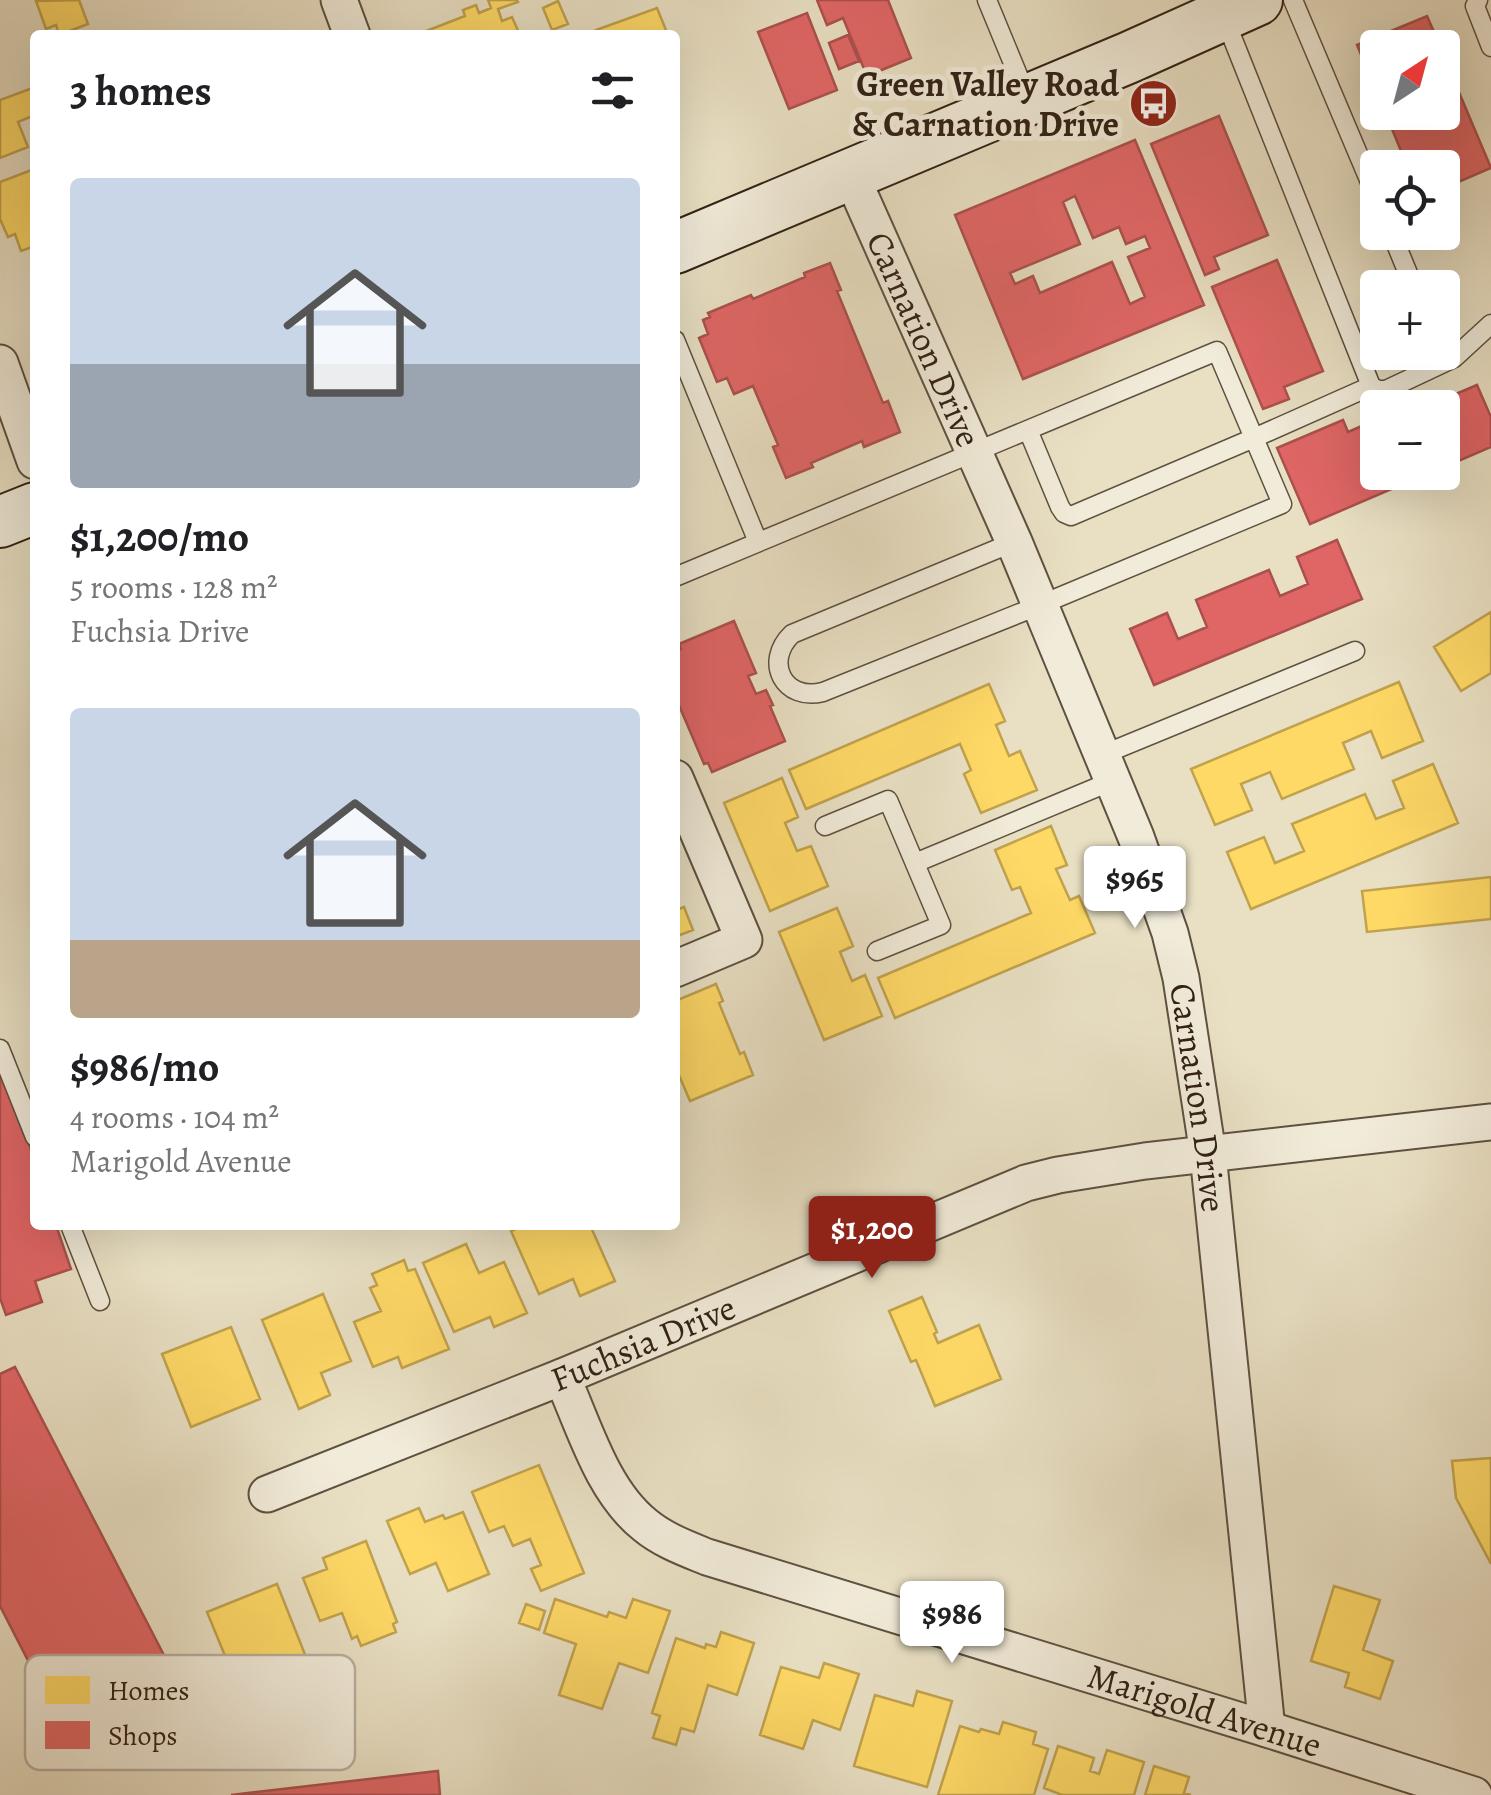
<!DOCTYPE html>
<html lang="en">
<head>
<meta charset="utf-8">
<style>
  body { margin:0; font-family:Alegreya,serif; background:#f2f2f2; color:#202124; height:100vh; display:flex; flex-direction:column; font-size:38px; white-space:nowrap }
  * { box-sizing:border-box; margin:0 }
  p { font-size:32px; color:#757577 }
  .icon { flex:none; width:55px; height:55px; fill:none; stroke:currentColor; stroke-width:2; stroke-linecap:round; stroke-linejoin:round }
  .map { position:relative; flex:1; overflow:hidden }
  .side { position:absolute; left:30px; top:30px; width:650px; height:1200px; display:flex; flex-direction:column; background:#fff; border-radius:10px; box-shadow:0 10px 40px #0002 }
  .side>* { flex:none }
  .needle { width:65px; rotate:36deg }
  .controls { position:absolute; left:1360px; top:30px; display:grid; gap:20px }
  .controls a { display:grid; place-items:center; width:100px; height:100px; border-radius:10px; background:#fff; box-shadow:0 10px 40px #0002; font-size:50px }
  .price { position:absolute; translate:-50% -85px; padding:0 22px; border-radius:10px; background:#fff; color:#222; font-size:32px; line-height:65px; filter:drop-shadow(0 2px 5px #0008) }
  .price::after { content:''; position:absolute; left:50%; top:60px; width:30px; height:22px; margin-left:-15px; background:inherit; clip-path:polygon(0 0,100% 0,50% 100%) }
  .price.active { background:#8f2418; color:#fff }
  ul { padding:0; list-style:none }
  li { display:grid; align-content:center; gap:20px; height:530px; padding:0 40px }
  li span { display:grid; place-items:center; height:310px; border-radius:10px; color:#555 }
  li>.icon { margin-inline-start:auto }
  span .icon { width:180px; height:180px; fill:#fffc; stroke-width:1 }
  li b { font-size:42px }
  h2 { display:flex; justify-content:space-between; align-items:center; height:120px; padding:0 40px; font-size:42px }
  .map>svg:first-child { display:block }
  .homes { fill:#ffd966; stroke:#c1a24d; stroke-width:2.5 }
  .shops { fill:#e06666; stroke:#ab514d; stroke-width:2.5; fill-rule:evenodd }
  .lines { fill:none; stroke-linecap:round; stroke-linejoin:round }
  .lane-casing { stroke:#5e5140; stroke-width:21 }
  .street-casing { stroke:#5e5140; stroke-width:39 }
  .secondary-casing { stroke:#302114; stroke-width:54 }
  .lane { stroke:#f1ebd9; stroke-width:18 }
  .street { stroke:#f1ebd9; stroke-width:35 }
  .secondary { stroke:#f1ebd9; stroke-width:50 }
  .labels { text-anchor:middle; stroke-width:10; stroke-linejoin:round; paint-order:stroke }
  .poi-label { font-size:35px; font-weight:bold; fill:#302114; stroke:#f1ebd9; text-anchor:end }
  .street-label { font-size:35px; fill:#302114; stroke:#f1ebd9 }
  .key { fill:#f1ebd9; stroke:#b7ae9e; stroke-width:2.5 }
  .key-label { font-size:28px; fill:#302114 }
</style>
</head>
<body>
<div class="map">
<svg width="1491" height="1795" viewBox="0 0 1491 1795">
  <rect width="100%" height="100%" fill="#e9e0c4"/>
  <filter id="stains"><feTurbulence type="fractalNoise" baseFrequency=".002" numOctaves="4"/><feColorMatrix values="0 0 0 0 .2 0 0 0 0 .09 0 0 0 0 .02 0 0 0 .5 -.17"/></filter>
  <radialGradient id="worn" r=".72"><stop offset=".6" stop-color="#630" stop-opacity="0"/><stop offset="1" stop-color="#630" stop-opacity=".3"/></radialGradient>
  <path class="homes" d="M79,0L88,24L59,35L56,25L46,29L36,1Z
    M488,0H517L518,2L498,9L502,21L512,17L520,35H416L465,16L463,10L476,5L479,13L491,8Z
    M558,1L568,24L552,30L543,8Z
    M657,8L668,35H598L596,30Z
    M35,87V115L18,122L28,147L0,158V100Z
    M34,169L35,246L21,251L15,234L8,237L0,219V182Z
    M1491,612V673L1461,691L1434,647Z
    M1399,682L1423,741L1382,758L1371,731L1343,743L1354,769L1282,799L1270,772L1241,784L1252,810L1215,825L1191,769Z
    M989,684L1005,721L996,725L1009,756L1020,751L1037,790L981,813L964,774L971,770L960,744L806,809L789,770Z
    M1433,764L1458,823L1251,909L1227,852L1264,837L1275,863L1304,851L1292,824L1365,794L1376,819L1404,808L1393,781Z
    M782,778L798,817L785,823L797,851L811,846L828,886L770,911L724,803Z
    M1051,826L1067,865L1056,869L1070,900L1079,896L1095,933L895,1018L878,978L1031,913L1020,887L1012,890L995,850Z
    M1491,877V919L1367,932L1362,891Z
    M675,898L679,909L684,907L693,930L675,937Z
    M837,908L853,946L840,952L852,981L865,975L882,1016L824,1040L779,932Z
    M716,984L723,1001L719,1003L740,1054L744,1052L753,1075L690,1101L675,1066V1001Z
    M525,1225H590L615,1281L580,1296L573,1279L539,1294L511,1231Z
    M466,1244L479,1273L504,1262L527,1313L494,1327L490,1317L454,1332L423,1263Z
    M404,1260L408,1271L415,1269L449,1349L402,1368L398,1357L373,1367L354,1322L381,1311L370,1288L377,1285L372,1274Z
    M323,1294L351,1361L321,1373L330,1395L299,1409L262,1320Z
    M922,1297L937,1332L934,1334L938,1343L979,1325L1001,1379L935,1406L916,1360L911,1362L889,1311Z
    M231,1327L260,1399L191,1427L162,1354Z
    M1491,1458V1564L1456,1498L1452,1461Z
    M539,1465L584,1573L541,1591L531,1569L541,1565L530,1539L513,1546L504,1526L489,1532L472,1492Z
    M419,1508L425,1522L443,1515L445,1519L463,1512L489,1574L448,1591L436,1563L410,1574L387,1521Z
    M366,1541L397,1622L393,1624L396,1632L361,1646L357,1636L352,1639L342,1613L320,1621L303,1578L327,1569L323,1558Z
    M277,1584L306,1657L237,1685L207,1612Z
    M1334,1586L1380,1600L1363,1650L1393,1661L1380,1699L1345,1687L1349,1673L1311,1661Z
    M555,1599L607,1617L609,1612L626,1618L633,1599L670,1611L648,1673L619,1663L602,1709L559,1695L576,1644L544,1633Z
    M526,1604L545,1611L539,1630L519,1623Z
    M721,1632L754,1643L737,1695L708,1685L694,1732L681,1728L676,1745L653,1738L660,1716L652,1713L676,1638L705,1648L706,1644L716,1647Z
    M824,1663L859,1674L840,1730L813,1720L803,1749L760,1735L781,1667L819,1678Z
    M917,1691L952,1701L927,1787L854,1766L875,1695L913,1706Z
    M1003,1722L1036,1732L1033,1744L1048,1749L1034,1795H938L960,1726L979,1732L981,1729L999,1734Z
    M1058,1746L1094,1758L1090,1771L1099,1774L1107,1750L1144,1762L1134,1795H1062L1044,1788Z
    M1154,1766L1189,1777L1184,1793L1191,1795H1145Z"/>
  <path class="shops" d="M817,0H888L911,58L867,76L843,18L827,25Z
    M807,13L837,90L789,109L758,32Z
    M1427,16L1441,48H1378V96L1357,45Z
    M848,35L859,61L839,69L829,43Z
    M1442,52L1491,168L1442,189V168H1408L1385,112H1442Z
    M1219,116L1268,235L1214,257L1219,269L1205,275L1151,144Z
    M1135,140L1204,305L1023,379L955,215ZM1075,196L1093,238L1119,227L1126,244L1145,236L1150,248L1128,257L1145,297L1130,304L1112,262L1040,293L1033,276L1015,284L1010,273L1080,244L1063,202Z
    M1277,260L1323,371L1284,387L1289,399L1263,409L1212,287Z
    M830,263L841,290L837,291L883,403L888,401L900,432L864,447L862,441L811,463L813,467L786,478L773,447L778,445L753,386L734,394L727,378L717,382L699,338L708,334L703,320L710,317L708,313L751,295L753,299L805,277L804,273Z
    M1477,385L1491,417V447L1442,468V408H1423Z
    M1378,419V472H1431L1310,524L1277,448L1343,420L1348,432Z
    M1337,540L1362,599L1154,685L1130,629L1167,613L1178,639L1207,627L1196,600L1269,570L1280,596L1308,584L1297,557Z
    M734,621L756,673L748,676L756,694L766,690L773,705L770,706L785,741L712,772L708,763L704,764L675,696V652L681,649L679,644Z
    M0,1058L35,1162V1225H56L71,1269L35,1281L42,1302L6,1315L0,1298Z
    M15,1367L169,1665L59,1721L0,1606V1374Z
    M438,1771L440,1795H231Z"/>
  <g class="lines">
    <defs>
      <path id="lane" d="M987,0L1027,97
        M1293,0L1378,201
        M1478,0L1475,6L1491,47
        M1224,17L1371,386
        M1391,232L1414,288
        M675,340L758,542
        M1028,430L1060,507L1064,513L1071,516L1254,438L1371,386L1378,390H1386L1454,358L1491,324
        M675,577L1217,351L1282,504L1040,605L823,692C784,702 763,662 792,634L1014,542
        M1102,755L1355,651
        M825,826L888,800L941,925L877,951
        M915,863L1112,781
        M0,1049L35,1137
        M70,1225L100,1301"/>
      <g id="street">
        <path d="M339,0L352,35"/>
        <path id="s1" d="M850,173L1014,542L1136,837L1170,933L1181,978L1208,1154L1267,1729"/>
        <path d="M0,363L35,461"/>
        <path d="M675,778L744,940L675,969"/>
        <path id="s2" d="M562,1377C584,1426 602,1491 645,1525C663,1540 685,1548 707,1557L1267,1729L1474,1795"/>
        <path id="s3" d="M267,1494L562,1377L1026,1183L1058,1175L1145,1161L1491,1122"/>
      </g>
      <path id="secondary" d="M675,248L1130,57L1257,0
        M0,522L35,508"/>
    </defs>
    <use href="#lane" class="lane-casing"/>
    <use href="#street" class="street-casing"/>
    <use href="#secondary" class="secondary-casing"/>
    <use href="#lane" class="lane"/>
    <use href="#street" class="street"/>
    <use href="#secondary" class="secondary"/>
  </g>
  <defs>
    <symbol id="bus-disc" viewBox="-11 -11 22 22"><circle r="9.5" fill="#8f2418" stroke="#f1ebd9"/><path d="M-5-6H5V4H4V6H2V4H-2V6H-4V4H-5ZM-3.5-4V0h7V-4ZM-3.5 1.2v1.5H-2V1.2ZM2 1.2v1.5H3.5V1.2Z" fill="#fff"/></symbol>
  </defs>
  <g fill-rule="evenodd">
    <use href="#bus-disc" x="1126" y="76" width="55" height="55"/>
  </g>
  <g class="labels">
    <g class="poi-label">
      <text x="1119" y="96">Green Valley Road<tspan x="1119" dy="40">&amp; Carnation Drive</tspan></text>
    </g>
    <g class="street-label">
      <text dy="12" stroke="none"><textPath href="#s1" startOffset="182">Carnation Drive</textPath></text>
      <text dy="12" stroke="none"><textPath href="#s1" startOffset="992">Carnation Drive</textPath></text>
      <text dy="12" stroke="none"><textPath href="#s3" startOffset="405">Fuchsia Drive</textPath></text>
      <text dy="12" stroke="none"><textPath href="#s2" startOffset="762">Marigold Avenue</textPath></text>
    </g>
  </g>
  <rect x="25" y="1655" width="330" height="115" rx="15" class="key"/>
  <rect x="45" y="1676" width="45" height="28" fill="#ffd966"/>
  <rect x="45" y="1721" width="45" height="28" fill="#e06666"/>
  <g class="key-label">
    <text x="108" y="1700">Homes</text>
    <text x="108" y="1745">Shops</text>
  </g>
  <rect width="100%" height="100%" filter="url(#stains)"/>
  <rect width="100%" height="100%" fill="url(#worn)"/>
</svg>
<div class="controls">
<a><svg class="needle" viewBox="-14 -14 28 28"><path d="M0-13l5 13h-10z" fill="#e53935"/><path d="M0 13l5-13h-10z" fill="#757577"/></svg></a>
<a><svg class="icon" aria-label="locate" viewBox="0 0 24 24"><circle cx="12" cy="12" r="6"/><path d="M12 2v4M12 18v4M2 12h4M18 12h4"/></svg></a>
<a>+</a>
<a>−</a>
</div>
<b class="price" style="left:1135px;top:931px">$965</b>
<b class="price active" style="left:872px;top:1281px">$1,200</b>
<b class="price" style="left:952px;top:1666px">$986</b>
<section class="side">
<h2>3 homes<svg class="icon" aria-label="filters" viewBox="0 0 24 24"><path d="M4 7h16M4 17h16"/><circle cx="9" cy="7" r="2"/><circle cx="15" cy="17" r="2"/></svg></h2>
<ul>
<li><span style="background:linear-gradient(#c9d6e8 60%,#9aa5b1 0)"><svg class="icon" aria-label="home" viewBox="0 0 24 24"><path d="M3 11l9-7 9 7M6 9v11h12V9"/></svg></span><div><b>$1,200/mo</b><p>5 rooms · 128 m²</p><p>Fuchsia Drive</p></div></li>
<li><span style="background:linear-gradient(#c9d6e8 75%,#b9a48a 0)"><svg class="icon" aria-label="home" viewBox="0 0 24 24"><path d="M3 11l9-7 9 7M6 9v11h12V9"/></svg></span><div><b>$986/mo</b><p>4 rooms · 104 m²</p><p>Marigold Avenue</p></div></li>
</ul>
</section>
</div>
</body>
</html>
